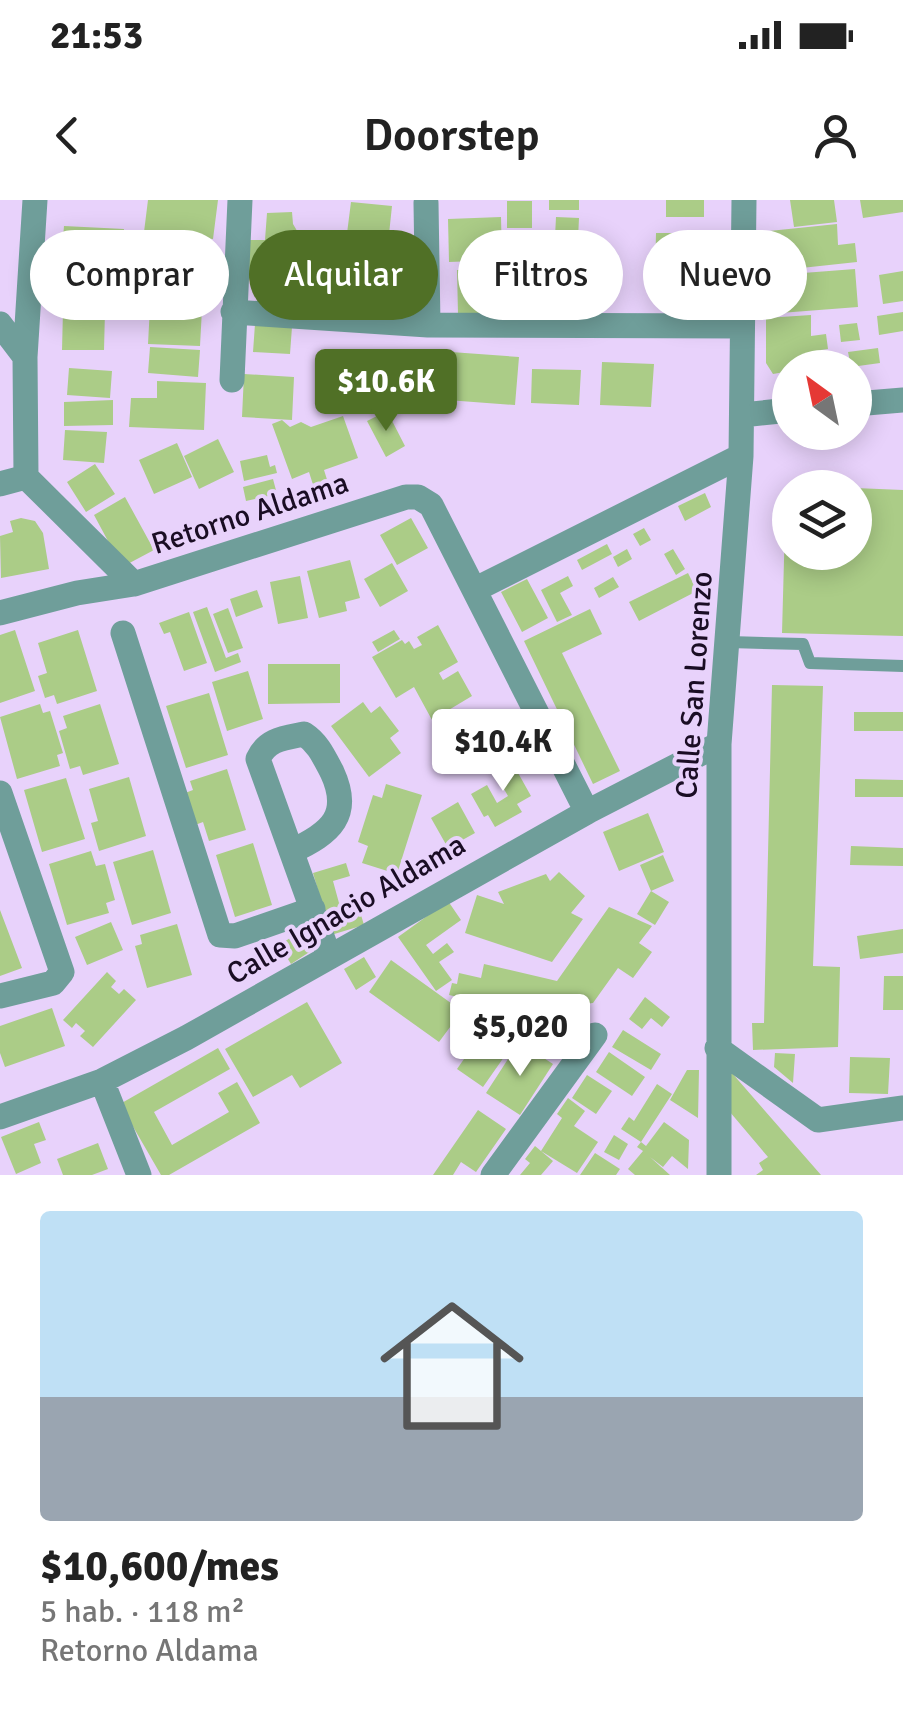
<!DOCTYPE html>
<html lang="es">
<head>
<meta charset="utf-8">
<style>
  body { margin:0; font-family:Signika,sans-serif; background:#f2f2f2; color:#222; height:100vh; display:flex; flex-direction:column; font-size:38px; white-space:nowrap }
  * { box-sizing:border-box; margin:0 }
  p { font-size:32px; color:#767676 }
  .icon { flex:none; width:55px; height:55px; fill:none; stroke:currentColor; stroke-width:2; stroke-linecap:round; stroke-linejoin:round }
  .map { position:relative; height:975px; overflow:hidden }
  .panel { display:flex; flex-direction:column; background:#fff; flex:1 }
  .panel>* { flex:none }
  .top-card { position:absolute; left:30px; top:30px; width:845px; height:90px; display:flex; gap:20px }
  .needle { width:65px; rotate:327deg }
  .controls { position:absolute; left:772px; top:150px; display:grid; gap:20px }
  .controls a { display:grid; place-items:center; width:100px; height:100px; border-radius:50%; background:#fff; box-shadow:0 5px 25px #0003; font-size:50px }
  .price { position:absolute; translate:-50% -85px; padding:0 22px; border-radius:10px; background:#fff; color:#222; font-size:32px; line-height:65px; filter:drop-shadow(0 2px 5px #0008) }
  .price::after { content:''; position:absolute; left:50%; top:60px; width:30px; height:22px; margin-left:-15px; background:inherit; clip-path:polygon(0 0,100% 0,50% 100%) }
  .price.selected { background:#507026; color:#fff }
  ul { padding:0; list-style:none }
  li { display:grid; align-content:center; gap:20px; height:530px; padding:0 40px }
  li+li { border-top:2px solid #e0e0e0 }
  li span { display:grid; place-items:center; height:310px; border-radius:10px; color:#555 }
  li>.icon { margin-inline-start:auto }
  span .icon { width:180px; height:180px; fill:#fffc; stroke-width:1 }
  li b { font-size:42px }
  .tag { padding:0 35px; border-radius:45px; background:#fff; box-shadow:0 5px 25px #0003; font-size:35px; line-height:90px }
  .tag.selected { background:#507026; color:#fff }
  .status { display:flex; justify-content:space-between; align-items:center; height:70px; padding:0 50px; background:#fff; direction:ltr }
  .status svg { height:28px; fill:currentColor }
  header { display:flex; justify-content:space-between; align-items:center; height:130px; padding:0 40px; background:#fff; font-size:45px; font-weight:600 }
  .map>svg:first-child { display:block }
  .building { fill:#abcc87 }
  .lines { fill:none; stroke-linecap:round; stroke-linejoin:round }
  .service { stroke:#6f9e9a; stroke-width:12 }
  .minor { stroke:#6f9e9a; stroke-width:25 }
  .labels { text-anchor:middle; stroke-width:8; stroke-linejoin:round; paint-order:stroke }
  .street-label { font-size:30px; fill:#1a0d24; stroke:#e8d2fb }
</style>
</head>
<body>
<div class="status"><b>21:53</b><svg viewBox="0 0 49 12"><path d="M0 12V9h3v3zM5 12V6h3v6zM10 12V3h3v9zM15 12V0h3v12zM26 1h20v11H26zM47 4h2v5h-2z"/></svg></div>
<header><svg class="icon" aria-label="back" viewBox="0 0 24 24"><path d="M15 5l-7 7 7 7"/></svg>Doorstep<svg class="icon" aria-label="person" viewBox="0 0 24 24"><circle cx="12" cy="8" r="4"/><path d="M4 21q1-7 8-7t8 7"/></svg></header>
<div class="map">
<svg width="903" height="975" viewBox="0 0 903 975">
  <rect width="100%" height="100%" fill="#e8d2fb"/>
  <path class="building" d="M148,0H218L213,39L144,32Z
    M549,0H579V10H549Z
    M666,0H704V17H666Z
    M790,0H834L837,22L794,27Z
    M860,0H903V12L863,18Z
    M507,1H532V28H507Z
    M351,2L392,6L387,53L345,49Z
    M292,12L293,24L321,71L283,95L275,84L258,90L248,76V40H265L267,13Z
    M501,17L502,60L449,62L448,19Z
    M556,17L579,18L578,39L555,37Z
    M837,24L838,45L855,43L857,62L764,72L760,32Z
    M64,26L124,29L122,63L61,60Z
    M656,33H707V80H655Z
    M153,51L205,54L200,146L148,144Z
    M580,56L582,109L535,111L533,58Z
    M326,65L397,68L394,110L345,107L346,83L326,81Z
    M503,68L505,112L458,114L457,70Z
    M855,69L858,107L767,114L764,76Z
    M69,70H127V102H68Z
    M903,71V101L883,104L879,75Z
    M63,110L105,111L104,150H62Z
    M903,112V131L879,135L877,116Z
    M811,115V136L826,134L828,149L821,150L823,166L790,168V171L773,174L766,163V118Z
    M857,123L860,140L841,142L839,125Z
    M255,124L292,127L290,154L253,152Z
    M150,147L200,150L198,177L148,173Z
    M878,148L880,163L851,167L848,152Z
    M451,152L519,157L515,205L447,200Z
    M388,154L429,158L425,199L384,195Z
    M322,158L371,161L368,204L320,202Z
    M602,162L654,164L651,207L600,205Z
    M69,168L112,171L110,198L67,195Z
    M532,169L581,170L579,205L531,203Z
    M244,174L294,177L292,220L242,217Z
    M157,181L206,183L204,230L129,227L131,198H157Z
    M113,200V225L64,226V202Z
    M387,211L405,246L386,257L367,221Z
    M343,216L358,258L324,270L329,286L315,291L309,272L292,279L272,224L282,220L290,227L301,222L311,227Z
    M65,230L107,232L104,263L63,260Z
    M218,239L234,272L199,289L184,256Z
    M177,243L192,277L154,294L139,260Z
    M267,255L270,267L275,265L277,273L244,281L240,261Z
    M95,264L115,294L86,312L67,282Z
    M273,279L277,294L246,301L243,287Z
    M786,287H790V352H855V288L903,290V436L782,433Z
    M705,293L711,307L685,321L678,306Z
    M125,297L154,350L122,367L94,315Z
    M21,318L35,321L43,333L49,369L1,378L0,336L13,332L10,321Z
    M411,318L428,348L397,365L380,335Z
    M644,328L651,340L640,346L633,334Z
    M607,344L612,354L582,370L577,360Z
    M627,349L632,359L618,367L613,357Z
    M673,349L685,369L676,375L664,354Z
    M350,360L360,398L345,402L347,411L319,418L307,371Z
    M392,363L408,391L380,407L364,379Z
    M688,373L697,391L639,421L629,402Z
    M300,376L308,418L278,424L270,382Z
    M568,376L573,386L560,393L572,415L557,422L541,390Z
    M613,377L619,387L599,398L594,388Z
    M527,379L548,418L522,432L501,392Z
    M257,390L263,407L236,417L230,399Z
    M207,407L226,458L238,453L241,462L215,472L193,412Z
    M228,408L243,448L228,453L213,414Z
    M590,409L602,434L562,453L620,571L593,584L524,441Z
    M189,412L207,463L184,471L170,432L164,434L159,423Z
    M438,425L458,462L439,473L443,480L458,471L472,496L432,520L414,487L396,498L372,457L402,440L405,444L409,441L414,449L422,445L417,437Z
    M15,430L35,491L0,503V435Z
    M78,430L97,491L57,504L54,495L45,498L38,476L47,473L38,443Z
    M394,430L400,439L378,452L372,442Z
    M268,464H340V503L268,504Z
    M248,471L263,519L227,531L212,482Z
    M772,485L823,486L813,766L840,767L838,847L753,850L752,823H764Z
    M209,493L228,555L186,568L166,506Z
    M363,502L371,513L380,506L399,531L390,538L401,553L369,577L331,526Z
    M40,504L43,513L50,511L63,553L57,555L60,566L17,579L0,517Z
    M100,504L119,564L83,575L80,566L70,569L59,531L67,528L63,516Z
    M500,510L508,524L465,549L457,535L468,529L466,524L486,512L489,517Z
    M854,512H903V531H854Z
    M508,555L531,596L517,604L522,612L495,627L488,615L484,617L471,594L487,585L497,603L508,596L490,565Z
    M227,569L246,630L209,641L203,622L195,625L185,593L193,590L190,581Z
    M129,577L146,636L99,651L91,623L98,621L89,589Z
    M66,578L85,639L42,652L24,590Z
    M855,579L903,580V597H855Z
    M386,584L422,595L397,674L362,663L368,646L358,642L373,595L382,598Z
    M458,602L475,633L448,648L431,618Z
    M648,613L664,652L619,671L603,632Z
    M253,643L272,705L235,717L216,655Z
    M851,646L903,648V666L850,665Z
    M153,650L171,713L132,725L113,662Z
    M91,651L96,666L105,664L115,700L106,703L109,713L67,725L49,664Z
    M663,655L674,681L651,691L640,665Z
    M346,663L350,676L333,681L339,703L356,698L364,725L331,735L313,673Z
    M559,672L585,696L571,713L583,719L552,762L465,733L477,695L504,704L498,692L546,674L550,681Z
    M651,691L669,702L655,725L637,714Z
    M448,701L461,720L426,745L433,754L447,743L454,752L439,762L452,780L436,791L398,737Z
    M609,707L652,726L639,743L652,752L633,778L618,768L593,803L565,806L553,818L449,795L452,783L457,784L459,773L481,778L484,764L557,781Z
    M0,710L22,768L0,776Z
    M111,722L123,750L87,765L75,737Z
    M177,724L192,775L147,788L135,746L142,744L140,735Z
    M903,729V753L860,759L857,736Z
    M299,732L311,751L291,764L286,756L272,765L269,760L282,752L278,746Z
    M364,757L376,777L356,790L344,769Z
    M391,760L462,811L439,842L369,792Z
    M107,772L116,781L111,787L119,794L124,789L136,800L93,847L80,836L85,831L76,823L72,828L63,820Z
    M884,776H903V810H883Z
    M645,797L670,817L662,827L651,818L642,829L629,819Z
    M307,802L342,863L300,888L292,875L253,897L225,849Z
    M52,808L65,846L5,867L0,853V826Z
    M490,822L516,840L483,887L457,869Z
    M623,830L661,854L651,870L612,847Z
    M519,842L553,864L520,915L486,893Z
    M218,848L230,869L154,912L172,945L229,912L218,893L237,882L260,923L169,975H161L120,904Z
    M609,852L645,877L632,896L596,872Z
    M775,853L795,854L793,883L774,867Z
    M850,857L890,858L888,894L849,893Z
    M725,865L821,975H756L763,970L759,963L768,957L724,905Z
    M687,870H699L698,918L670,900Z
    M587,875L612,891L596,914L572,898Z
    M657,884L672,894L641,942L621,929L629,917L634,921Z
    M568,898L585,911L574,926L598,942L577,973L541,951L562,918L557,914Z
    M478,910L506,929L476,972L461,962L453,975H433Z
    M39,922L46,940L34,944L41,963L16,974L1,937Z
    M664,922L689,940L688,969L672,956L663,967L650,957L670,975H635L628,969L643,951L637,947L641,942L646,946Z
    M614,935L628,944L619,960L604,952Z
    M98,943L108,969L92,975H63L57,959Z
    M535,946L553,961L541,975H520L530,963L525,959Z
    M595,953L620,969L616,975H580Z"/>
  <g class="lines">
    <path class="service" d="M729,442L803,444L810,463L903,466"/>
    <path class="minor" d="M35,0L25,157L26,277L134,384L406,297H418L431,305L587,612
      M426,3L428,125
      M233,112L428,125L742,126
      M0,124L25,157
      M232,180L240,0
      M855,204L903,200
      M742,215L790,210
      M0,284L26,277
      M476,389L741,256
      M0,413L77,393L134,384
      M123,433L220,735L235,736L313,709
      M0,593L62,772L53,783L0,796
      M292,651C331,633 352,615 332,572C324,557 318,543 304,534C284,538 267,539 258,559L329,756
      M717,848L818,920L903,908
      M102,881L139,975
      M0,917L102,881L186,838L587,612L719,544
      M493,975L595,835
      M719,975V544L741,256L744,0"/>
  </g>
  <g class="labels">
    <g class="street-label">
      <text transform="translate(250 313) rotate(-18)" y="10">Retorno Aldama</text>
      <text transform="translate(694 485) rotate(-86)" y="10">Calle San Lorenzo</text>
      <text transform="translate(346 709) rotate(-30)" y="10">Calle Ignacio Aldama</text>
    </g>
  </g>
</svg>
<div class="controls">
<a><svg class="needle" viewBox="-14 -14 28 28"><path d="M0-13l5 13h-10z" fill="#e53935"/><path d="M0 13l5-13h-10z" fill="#767676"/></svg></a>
<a><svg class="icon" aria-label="layers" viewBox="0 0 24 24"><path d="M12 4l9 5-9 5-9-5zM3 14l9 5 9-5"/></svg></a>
</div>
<b class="price selected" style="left:386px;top:234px">$10.6K</b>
<b class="price" style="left:503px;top:594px">$10.4K</b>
<b class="price" style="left:520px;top:879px">$5,020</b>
<div class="top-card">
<a class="tag">Comprar</a>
<a class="tag selected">Alquilar</a>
<a class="tag">Filtros</a>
<a class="tag">Nuevo</a>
</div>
</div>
<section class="panel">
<ul>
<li><span style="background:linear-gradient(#bfe0f5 60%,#9aa5b1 0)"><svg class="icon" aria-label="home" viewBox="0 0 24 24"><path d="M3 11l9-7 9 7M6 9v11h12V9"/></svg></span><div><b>$10,600/mes</b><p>5 hab. · 118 m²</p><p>Retorno Aldama</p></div></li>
</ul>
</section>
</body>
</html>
